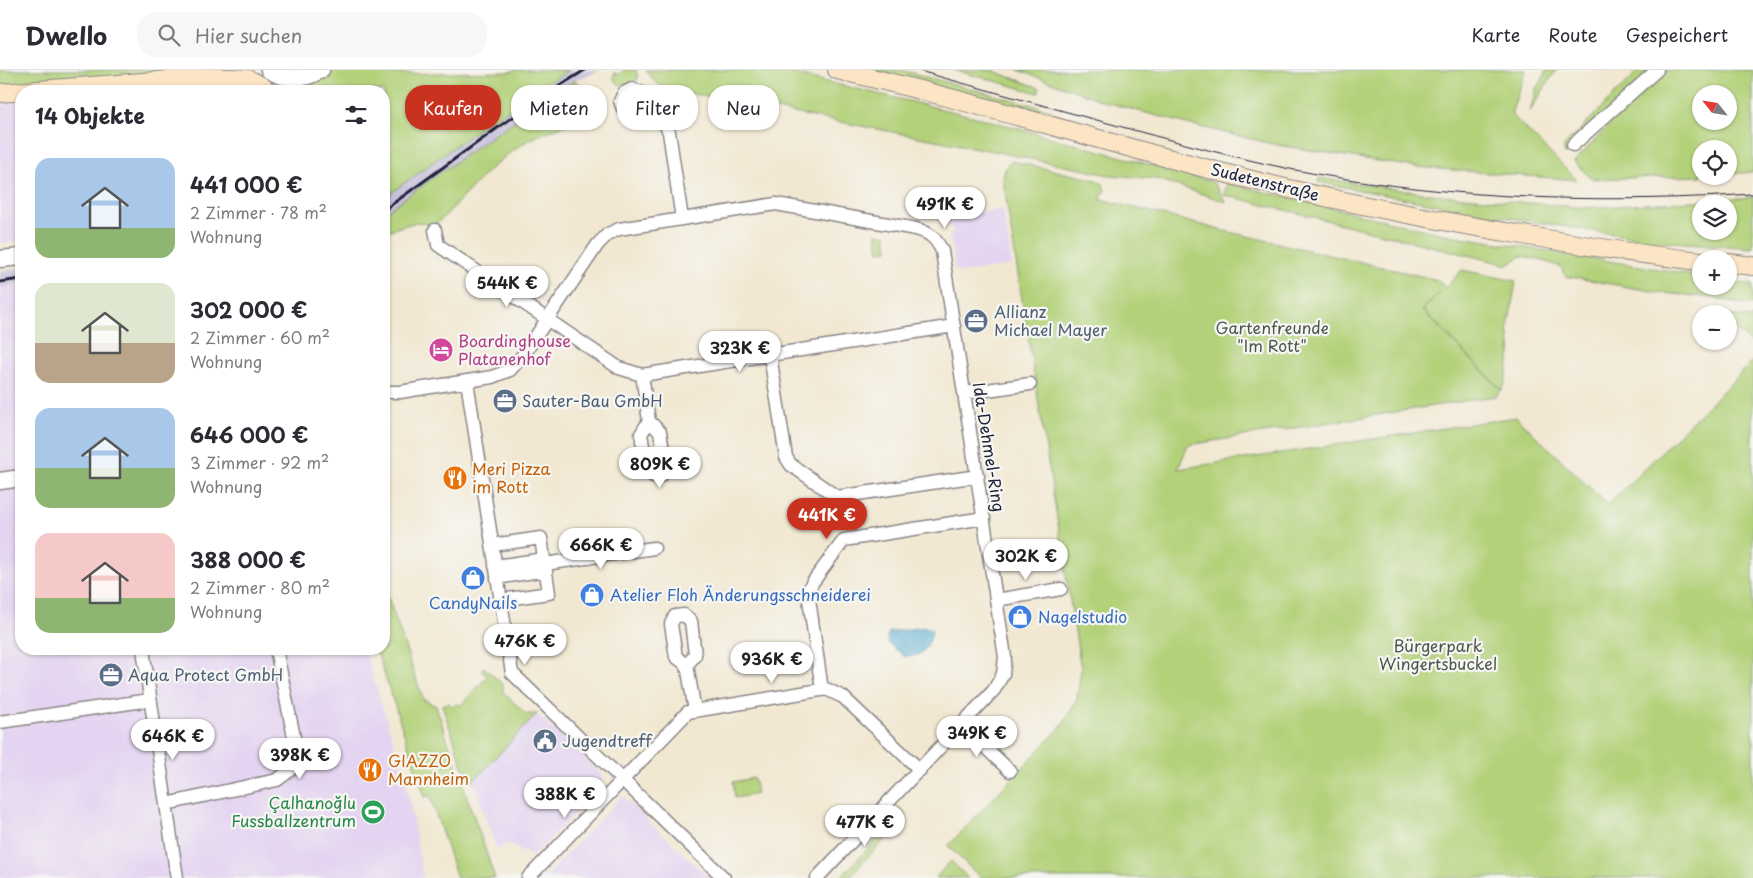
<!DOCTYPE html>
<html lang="de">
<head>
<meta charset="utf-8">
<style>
  body { margin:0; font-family:"Playpen Sans",sans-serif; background:#f7f7f7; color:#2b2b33; height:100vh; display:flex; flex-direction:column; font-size:19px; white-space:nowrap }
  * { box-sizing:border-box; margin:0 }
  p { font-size:16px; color:#7c7c81 }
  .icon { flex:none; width:28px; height:28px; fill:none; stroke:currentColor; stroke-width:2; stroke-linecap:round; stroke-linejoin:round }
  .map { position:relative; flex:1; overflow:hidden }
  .sheet { position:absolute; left:15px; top:15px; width:375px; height:570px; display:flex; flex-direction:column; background:#fff; border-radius:20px; box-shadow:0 1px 4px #0004 }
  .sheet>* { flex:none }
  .banner { position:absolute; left:405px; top:15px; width:475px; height:45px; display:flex; gap:10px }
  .needle { width:32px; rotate:300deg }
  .fabs { position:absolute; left:1692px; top:15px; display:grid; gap:10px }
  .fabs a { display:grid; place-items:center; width:45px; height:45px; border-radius:50%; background:#fff; box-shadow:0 1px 4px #0004; font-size:25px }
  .price { position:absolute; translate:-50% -42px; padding:0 11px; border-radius:18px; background:#fff; color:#222; font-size:16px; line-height:32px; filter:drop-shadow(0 1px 2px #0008) }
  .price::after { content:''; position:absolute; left:50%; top:30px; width:15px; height:11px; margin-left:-8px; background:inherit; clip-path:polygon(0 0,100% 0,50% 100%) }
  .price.current { background:#c8321e; color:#fff }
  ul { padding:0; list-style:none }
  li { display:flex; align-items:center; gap:15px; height:125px; padding:0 20px }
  li span { display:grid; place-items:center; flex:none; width:140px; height:100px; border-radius:15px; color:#555 }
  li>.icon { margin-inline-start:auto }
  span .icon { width:60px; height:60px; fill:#fffc; stroke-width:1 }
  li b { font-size:21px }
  h2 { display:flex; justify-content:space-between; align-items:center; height:60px; padding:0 20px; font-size:21px }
  .pill { padding:0 18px; border-radius:20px; background:#fff; box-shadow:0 1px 4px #0004; font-size:18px; line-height:45px }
  .pill.current { background:#c8321e; color:#fff }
  header { display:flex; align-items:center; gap:30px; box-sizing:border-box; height:70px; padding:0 25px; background:#fff; border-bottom:1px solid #e1e1e2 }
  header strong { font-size:24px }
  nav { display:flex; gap:28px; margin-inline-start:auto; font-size:18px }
  .search { width:350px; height:45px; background:#f7f7f7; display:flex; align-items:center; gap:12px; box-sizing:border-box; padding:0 18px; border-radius:20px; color:#7c7c81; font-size:19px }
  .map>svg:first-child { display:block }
  .built { fill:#e4d3f1 }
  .industrial { fill:#c6c0d9 }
  .green { fill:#b2d179; stroke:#6a7a5a; fill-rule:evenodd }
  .water { fill:#4da7cb; stroke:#386483 }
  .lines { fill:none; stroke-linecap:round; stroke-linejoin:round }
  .minor-casing { stroke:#8a8586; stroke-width:15 }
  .tertiary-casing { stroke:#8a8586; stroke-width:19 }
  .secondary-casing { stroke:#8a8586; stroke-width:20 }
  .minor { stroke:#fff; stroke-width:12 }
  .tertiary { stroke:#fff; stroke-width:16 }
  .secondary { stroke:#fce5c4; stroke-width:18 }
  .tram { stroke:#22223b; stroke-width:1 }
  .rail { stroke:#22223b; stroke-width:3 }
  .labels { text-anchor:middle; stroke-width:4.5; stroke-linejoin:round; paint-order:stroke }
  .street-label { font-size:16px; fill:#22223b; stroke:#f6f6f2 }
  .service-label { font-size:16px; fill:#4e5e75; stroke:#f6f6f2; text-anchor:start }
  .park-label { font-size:16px; fill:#4d574e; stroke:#f6f6f2 }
  .hotel-label { font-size:16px; fill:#b23c85; stroke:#f6f6f2; text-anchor:start }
  .food-label { font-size:16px; fill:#c56008; stroke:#f6f6f2; text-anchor:start }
  .shop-label { font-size:16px; fill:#366cbe; stroke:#f6f6f2; text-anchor:start }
  .leisure-label { font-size:16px; fill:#27864d; stroke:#f6f6f2; text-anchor:end }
</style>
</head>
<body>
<header>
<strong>Dwello</strong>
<div class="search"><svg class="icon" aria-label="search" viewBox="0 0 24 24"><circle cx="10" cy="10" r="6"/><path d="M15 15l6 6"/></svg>Hier suchen</div>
<nav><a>Karte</a><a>Route</a><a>Gespeichert</a></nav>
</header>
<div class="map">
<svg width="1753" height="808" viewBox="0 0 1753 808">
  <rect width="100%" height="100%" fill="#f6f6f2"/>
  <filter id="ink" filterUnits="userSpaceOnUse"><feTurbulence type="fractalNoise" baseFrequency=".02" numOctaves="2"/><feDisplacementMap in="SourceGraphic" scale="10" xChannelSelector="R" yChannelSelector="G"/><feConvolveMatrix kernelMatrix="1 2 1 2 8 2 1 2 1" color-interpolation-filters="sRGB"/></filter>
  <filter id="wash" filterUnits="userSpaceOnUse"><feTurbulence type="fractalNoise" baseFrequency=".0096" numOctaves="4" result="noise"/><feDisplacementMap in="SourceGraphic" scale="20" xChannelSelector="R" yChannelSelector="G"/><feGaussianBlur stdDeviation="1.12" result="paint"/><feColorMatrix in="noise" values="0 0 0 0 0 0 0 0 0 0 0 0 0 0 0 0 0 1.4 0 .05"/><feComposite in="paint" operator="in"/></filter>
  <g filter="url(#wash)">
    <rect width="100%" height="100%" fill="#f2e8d2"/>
    <path class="built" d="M224,15L246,17L251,21H145Z
      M21,31V171L0,173V32Z
      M1003,139L1012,195L961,203L955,199L950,165L954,161L944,151L947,148Z
      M21,213V579H364L406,711L423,808H0V218Z
      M537,644L602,705V716L532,787L525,780L522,783L513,774L504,775L498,780L496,778L473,711Z
      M622,726L709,808H544Z"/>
    <path class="industrial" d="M569,0H601L575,10L531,39L384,143V128L477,60Z
      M21,198V213L0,218V201Z"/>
    <path class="green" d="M0,0H215L0,19Z
      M328,0H377L392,4L509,2L515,0H569L477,60L384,128V21H305L311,11Z
      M624,0H636L638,9L633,13L620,15C614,11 612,8 615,2L617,5Z
      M646,0H777L980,48L1213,112L1226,132L1157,109L1109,105L998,82L667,19C656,14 652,10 646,0Z
      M870,0H901L1051,40V49Z
      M954,0H991L1040,18L1038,23Z
      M1018,0H1526L1511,44L1577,110L1415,97L1277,75L1191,55L1109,33Z
      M1546,0H1556L1530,41L1537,16L1542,11Z
      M1639,0H1656L1614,38L1574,81L1564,84V76Z
      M1668,0H1753V102L1729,104V79H1701V106L1592,109L1574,92L1619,45ZM1701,24H1729V51H1701Z
      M575,10C583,20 596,32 588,45C567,56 544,61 524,73C490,94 466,125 439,152L432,155L416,152L384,162V143L485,71Z
      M1012,91L1096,110L1103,114L1105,121L1100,129L1221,160L1438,210L1445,218L1462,200L1516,211L1508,258L1511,283L1505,314L1502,320L1423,240L1440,222L1422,240L1501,320L1496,326L1188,375L1178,399L1516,347L1608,435L1753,291V808H981L948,776L1059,659L1069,644L1077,629L1081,599L1003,110C1004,101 1005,96 1012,91Z
      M1319,108L1430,124L1586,138L1753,127V178L1658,171L1479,143L1318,112ZM1701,134H1729V161H1701Z
      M1227,113L1443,164L1701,206V216H1729V211L1753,215V234L1734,233L1716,228L1662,223L1565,206L1561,197L1543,191L1521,186L1508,195L1224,125Z
      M876,163L886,165L888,180L879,181Z
      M1729,245L1753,248V276L1729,253Z
      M384,515L423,629L436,636L495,808H457L430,726L425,727L376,579H384Z
      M484,597L503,615V622L526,644H537L473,711H468L442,635L449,633L453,637L457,633L460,636L487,607L481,601Z
      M754,708L757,724L735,728L733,712Z
      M899,737L907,746L848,808H840L877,769L878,759Z
      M951,791L968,808H935Z"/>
    <path class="water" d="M925,557L932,559C932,568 927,580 918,585C915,586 909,586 905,587L888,573L887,568L889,562Z"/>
  </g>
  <g filter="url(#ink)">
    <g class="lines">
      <defs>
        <path id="minor" d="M661,47L629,43L623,39L620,31L624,23L632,19L641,22L647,28L661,47L669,62L682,149
          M1573,75L1657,0
          M435,160L438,175L619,298L642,305L954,256
          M770,285L786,387L791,395L837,427L978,406
          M642,305L649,351L660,362L666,397L662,405L653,406L647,400L641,364L649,351
          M467,311L512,603L724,808
          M384,322H400L492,307L510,300L524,284L598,174L608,164L619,159L776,134L916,159C930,163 936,168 942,181L1005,587L1003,604L994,620L817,808
          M965,323L1030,314
          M492,475L541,468L549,523L500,530
          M545,494L654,478
          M495,496L544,489
          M497,508L546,500
          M996,530L1061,519
          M143,579L177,808
          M687,595L695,585L691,551L684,545L675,546L671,554L676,587L687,595L695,641
          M822,620L808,522L812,513L844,470L984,448
          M0,652L150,630
          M962,655L1010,701
          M166,734L277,710C293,699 297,696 296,677L276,579
          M528,808L688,642L826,619L843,627L920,700"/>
        <path id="tertiary" d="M269,0C286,10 304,10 321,0
          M0,189L21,187
          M0,411L21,408"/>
        <path id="secondary" d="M837,0C967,29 1095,70 1224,103C1325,129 1427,149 1529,166C1586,176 1644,185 1701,191
          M0,23L208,7L248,9L263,17L267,21
          M1729,193L1753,196"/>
      </defs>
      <use href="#minor" class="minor-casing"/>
      <use href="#tertiary" class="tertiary-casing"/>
      <use href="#secondary" class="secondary-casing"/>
      <use href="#minor" class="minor"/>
      <use href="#tertiary" class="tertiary"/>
      <use href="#secondary" class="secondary"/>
      <path class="tram" d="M916,0C986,20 1056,39 1126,58C1199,78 1272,98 1347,109C1482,130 1617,133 1753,124"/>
      <path class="rail" d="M384,140L535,31L585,0
        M0,212L21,209"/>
    </g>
  </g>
  <defs>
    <symbol id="office-disc" viewBox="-11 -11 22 22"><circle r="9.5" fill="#5c6f8a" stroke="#f6f6f2"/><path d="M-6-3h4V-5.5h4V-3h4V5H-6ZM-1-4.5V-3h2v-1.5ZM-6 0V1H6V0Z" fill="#fff"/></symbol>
    <symbol id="hotel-disc" viewBox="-11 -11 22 22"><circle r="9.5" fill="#d1479c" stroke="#f6f6f2"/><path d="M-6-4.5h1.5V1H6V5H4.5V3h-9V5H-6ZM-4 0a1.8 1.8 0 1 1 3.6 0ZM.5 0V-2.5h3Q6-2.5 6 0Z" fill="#fff"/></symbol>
    <symbol id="restaurant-disc" viewBox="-11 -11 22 22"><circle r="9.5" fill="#e8710a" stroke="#f6f6f2"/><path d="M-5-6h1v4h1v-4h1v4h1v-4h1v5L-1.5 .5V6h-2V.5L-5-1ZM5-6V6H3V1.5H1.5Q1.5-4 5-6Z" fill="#fff"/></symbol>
    <symbol id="shop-disc" viewBox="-11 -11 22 22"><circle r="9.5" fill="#3f7fe0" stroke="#f6f6f2"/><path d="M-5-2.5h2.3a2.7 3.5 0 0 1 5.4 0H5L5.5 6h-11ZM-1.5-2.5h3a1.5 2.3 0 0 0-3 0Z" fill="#fff"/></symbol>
    <symbol id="civic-disc" viewBox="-11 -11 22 22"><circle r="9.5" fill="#5c6f8a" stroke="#f6f6f2"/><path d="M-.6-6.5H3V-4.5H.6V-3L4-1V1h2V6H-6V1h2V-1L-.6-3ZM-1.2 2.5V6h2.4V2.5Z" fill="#fff"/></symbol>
    <symbol id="stadium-disc" viewBox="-11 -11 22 22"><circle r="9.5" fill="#2e9e5b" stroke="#f6f6f2"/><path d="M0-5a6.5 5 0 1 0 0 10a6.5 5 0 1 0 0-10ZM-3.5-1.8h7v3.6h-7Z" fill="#fff"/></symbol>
  </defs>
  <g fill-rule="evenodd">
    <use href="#office-disc" x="962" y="237" width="28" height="28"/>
    <use href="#hotel-disc" x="427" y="266" width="28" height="28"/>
    <use href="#office-disc" x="491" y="317" width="28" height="28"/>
    <use href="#restaurant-disc" x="441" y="394" width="28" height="28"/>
    <use href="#shop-disc" x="459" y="494" width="28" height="28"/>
    <use href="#shop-disc" x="578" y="511" width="28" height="28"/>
    <use href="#shop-disc" x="1006" y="533" width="28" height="28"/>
    <use href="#office-disc" x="97" y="591" width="28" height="28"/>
    <use href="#civic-disc" x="531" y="657" width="28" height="28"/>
    <use href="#restaurant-disc" x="356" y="686" width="28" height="28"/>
    <use href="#stadium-disc" x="359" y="728" width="28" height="28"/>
  </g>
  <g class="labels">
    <g class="street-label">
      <text transform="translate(1265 112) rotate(14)" y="6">Sudetenstraße</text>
      <text transform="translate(989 377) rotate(81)" y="6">Ida-Dehmel-Ring</text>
    </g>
    <g class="service-label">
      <text x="994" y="248">Allianz<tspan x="994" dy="18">Michael Mayer</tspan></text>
      <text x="522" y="337">Sauter-Bau GmbH</text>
      <text x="128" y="611">Aqua Protect GmbH</text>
      <text x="562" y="677">Jugendtreff</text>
    </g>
    <g class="park-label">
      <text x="1272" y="264">Gartenfreunde<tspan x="1272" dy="18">"Im Rott"</tspan></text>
      <text x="1438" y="582">Bürgerpark<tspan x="1438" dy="18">Wingertsbuckel</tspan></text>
    </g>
    <g class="hotel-label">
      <text x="458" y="277">Boardinghouse<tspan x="458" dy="18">Platanenhof</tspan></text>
    </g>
    <g class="food-label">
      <text x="472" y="405">Meri Pizza<tspan x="472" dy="18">im Rott</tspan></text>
      <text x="388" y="697">GIAZZO<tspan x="388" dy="18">Mannheim</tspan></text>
    </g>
    <g class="shop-label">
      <text x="610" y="531">Atelier Floh Änderungsschneiderei</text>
      <text x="473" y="539" text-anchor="middle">CandyNails</text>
      <text x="1038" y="553">Nagelstudio</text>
    </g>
    <g class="leisure-label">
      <text x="356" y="739">Çalhanoğlu<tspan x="356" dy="18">Fussballzentrum</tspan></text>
    </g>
  </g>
</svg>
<div class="fabs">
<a><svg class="needle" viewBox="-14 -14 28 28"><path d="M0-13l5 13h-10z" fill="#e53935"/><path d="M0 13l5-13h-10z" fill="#7c7c81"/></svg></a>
<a><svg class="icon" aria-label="locate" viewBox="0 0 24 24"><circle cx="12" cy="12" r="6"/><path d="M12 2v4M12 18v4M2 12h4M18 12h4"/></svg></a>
<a><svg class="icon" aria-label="layers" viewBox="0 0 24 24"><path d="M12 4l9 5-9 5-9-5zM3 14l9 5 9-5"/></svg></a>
<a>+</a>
<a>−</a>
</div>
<b class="price" style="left:945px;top:159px">491K €</b>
<b class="price" style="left:507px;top:238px">544K €</b>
<b class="price" style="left:740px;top:303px">323K €</b>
<b class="price" style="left:660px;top:419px">809K €</b>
<b class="price current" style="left:827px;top:470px">441K €</b>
<b class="price" style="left:601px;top:500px">666K €</b>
<b class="price" style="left:1026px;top:511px">302K €</b>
<b class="price" style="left:525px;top:596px">476K €</b>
<b class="price" style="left:772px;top:614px">936K €</b>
<b class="price" style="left:977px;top:688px">349K €</b>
<b class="price" style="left:173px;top:691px">646K €</b>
<b class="price" style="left:300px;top:710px">398K €</b>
<b class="price" style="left:565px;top:749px">388K €</b>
<b class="price" style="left:865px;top:777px">477K €</b>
<div class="banner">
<a class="pill current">Kaufen</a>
<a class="pill">Mieten</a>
<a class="pill">Filter</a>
<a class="pill">Neu</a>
</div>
<section class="sheet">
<h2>14 Objekte<svg class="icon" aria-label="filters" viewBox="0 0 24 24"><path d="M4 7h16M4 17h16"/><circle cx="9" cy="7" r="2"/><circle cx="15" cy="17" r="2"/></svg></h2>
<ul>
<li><span style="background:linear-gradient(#a9c7e8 70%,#8fb573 0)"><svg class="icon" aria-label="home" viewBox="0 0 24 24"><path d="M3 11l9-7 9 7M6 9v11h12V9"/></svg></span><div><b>441 000 €</b><p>2 Zimmer · 78 m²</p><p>Wohnung</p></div></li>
<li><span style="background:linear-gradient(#dfe7d0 60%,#b9a48a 0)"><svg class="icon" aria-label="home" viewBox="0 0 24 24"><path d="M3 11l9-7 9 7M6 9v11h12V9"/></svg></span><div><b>302 000 €</b><p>2 Zimmer · 60 m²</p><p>Wohnung</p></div></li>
<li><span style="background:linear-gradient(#a9c7e8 60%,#8fb573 0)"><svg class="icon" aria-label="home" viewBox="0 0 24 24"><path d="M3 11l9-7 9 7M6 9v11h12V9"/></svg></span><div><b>646 000 €</b><p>3 Zimmer · 92 m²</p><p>Wohnung</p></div></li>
<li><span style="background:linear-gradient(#f6c9c9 65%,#8fb573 0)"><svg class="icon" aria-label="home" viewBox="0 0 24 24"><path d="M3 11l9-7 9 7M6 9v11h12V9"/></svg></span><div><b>388 000 €</b><p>2 Zimmer · 80 m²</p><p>Wohnung</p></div></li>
</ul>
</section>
</div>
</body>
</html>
